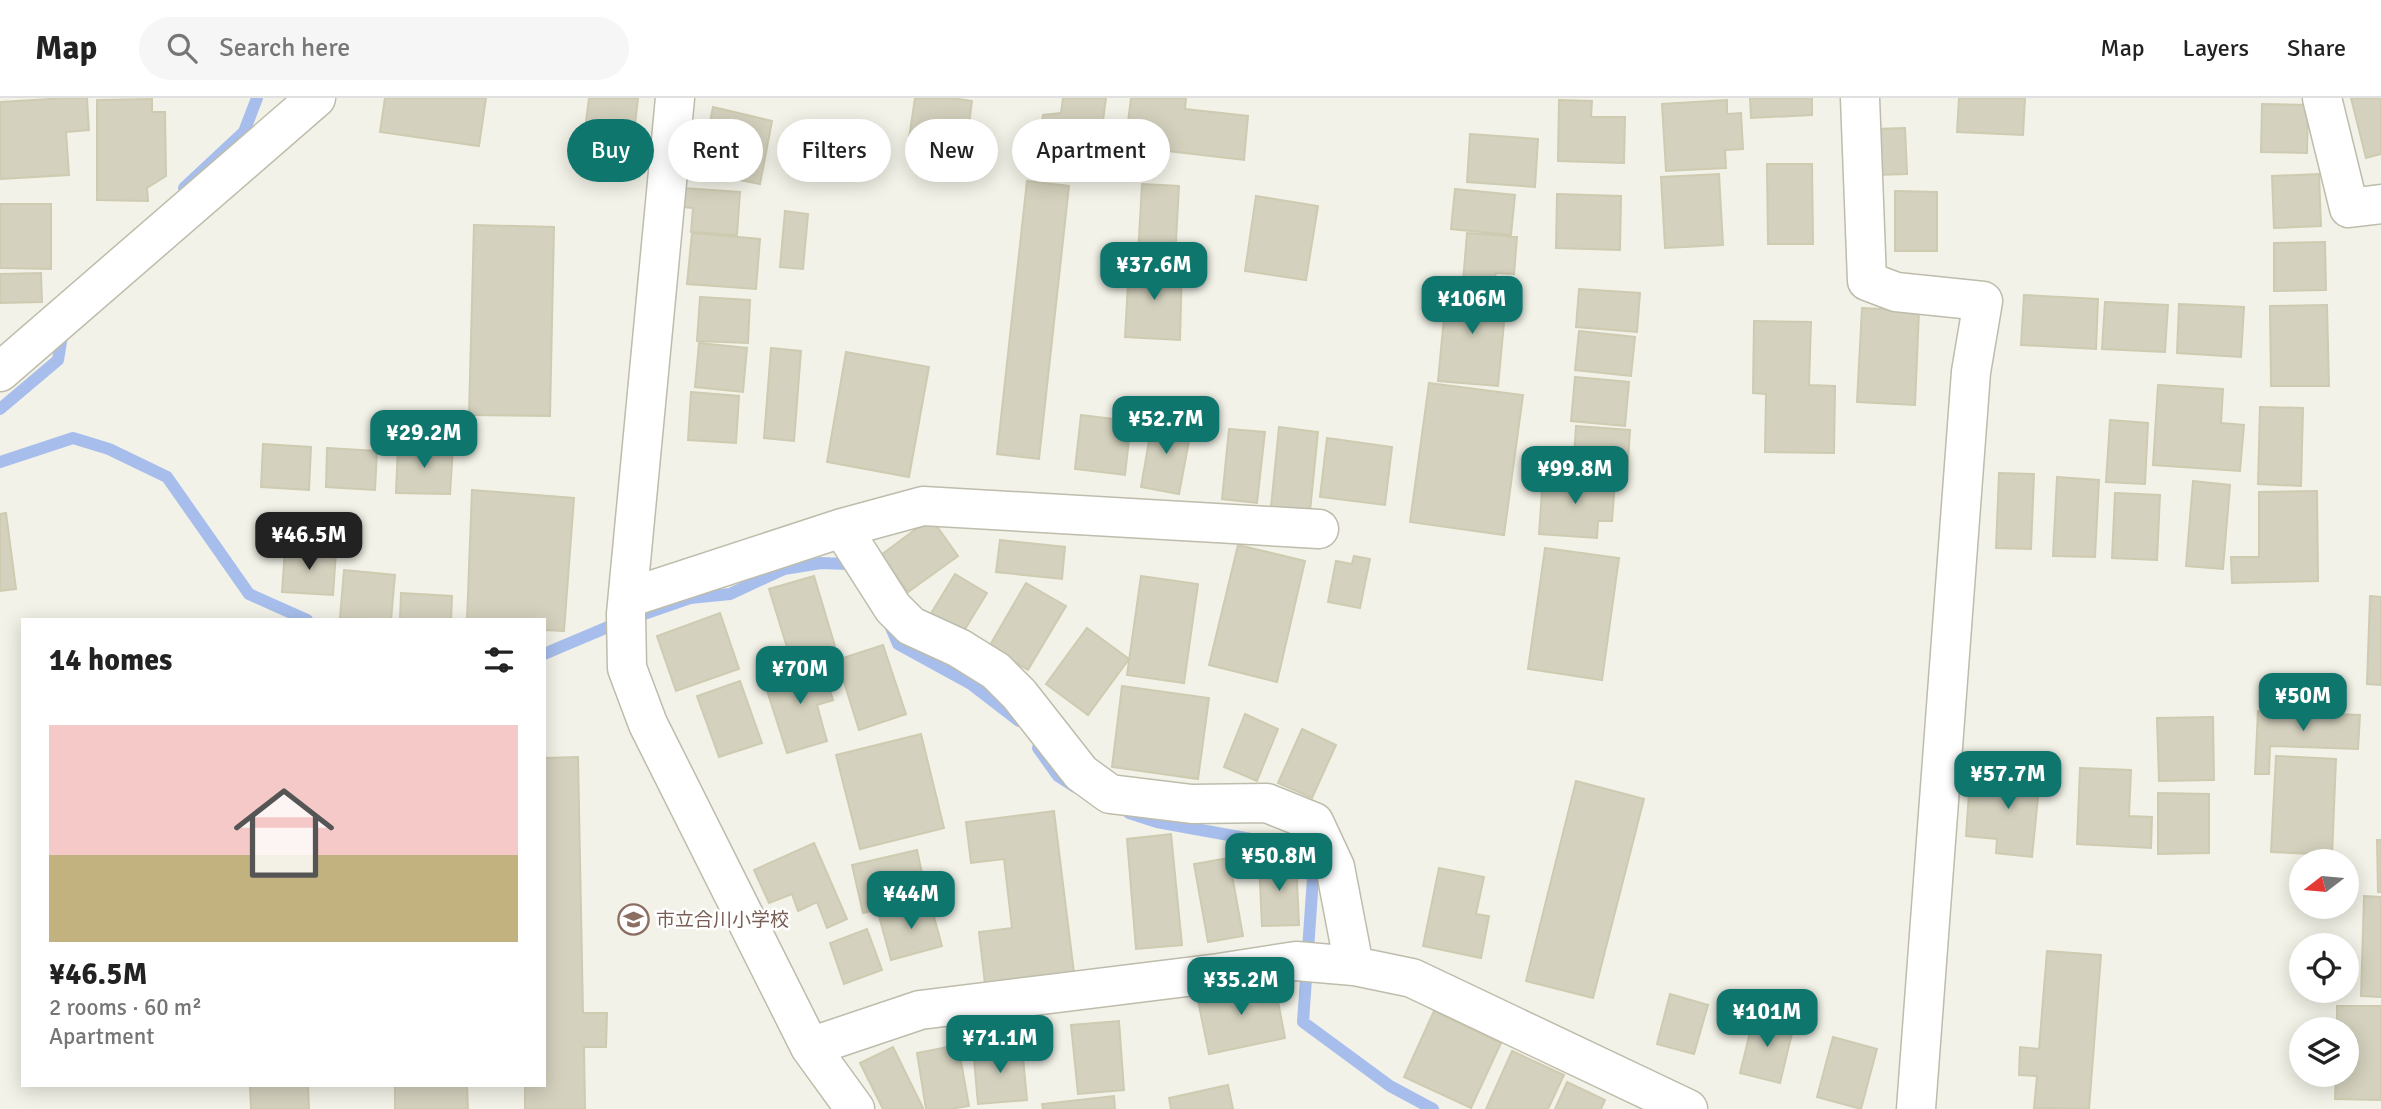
<!DOCTYPE html>
<html lang="en">
<head>
<meta charset="utf-8">
<style>
  body { margin:0; font-family:Signika,"Noto Sans JP",sans-serif; background:#f6f6f6; color:#222; height:100vh; display:flex; flex-direction:column; font-size:26px; white-space:nowrap }
  * { box-sizing:border-box; margin:0 }
  p { font-size:23px; color:#767676 }
  .icon { flex:none; width:38px; height:38px; fill:none; stroke:currentColor; stroke-width:2; stroke-linecap:round; stroke-linejoin:round }
  .map { position:relative; flex:1; overflow:hidden }
  .sheet { position:absolute; left:21px; top:520px; width:525px; height:469px; display:flex; flex-direction:column; background:#fff; border-radius:0px; box-shadow:0 4px 18px #0003 }
  .sheet>* { flex:none }
  .top-card { position:absolute; left:567px; top:21px; width:665px; height:63px; display:flex; gap:14px }
  .needle { width:46px; rotate:254deg }
  .buttons { position:absolute; left:2289px; top:751px; display:grid; gap:14px }
  .buttons a { display:grid; place-items:center; width:70px; height:70px; border-radius:50%; background:#fff; box-shadow:0 4px 18px #0003; font-size:35px }
  .price { position:absolute; translate:-50% -60px; padding:0 16px; border-radius:14px; background:#0f766e; color:#fff; font-size:23px; line-height:46px; filter:drop-shadow(0 2px 4px #0008) }
  .price::after { content:''; position:absolute; left:50%; top:42px; width:21px; height:16px; margin-left:-10px; background:inherit; clip-path:polygon(0 0,100% 0,50% 100%) }
  .price.on { background:#222; color:#fff }
  ul { padding:0; list-style:none }
  li { display:grid; align-content:center; gap:14px; height:371px; padding:0 28px }
  li span { display:grid; place-items:center; height:217px; border-radius:0px; color:#555 }
  li>.icon { margin-inline-start:auto }
  span .icon { width:126px; height:126px; fill:#fffc; stroke-width:1 }
  li b { font-size:30px }
  h2 { display:flex; justify-content:space-between; align-items:center; height:84px; padding:0 28px; font-size:30px }
  .chip { padding:0 24px; border-radius:32px; background:#fff; box-shadow:0 4px 18px #0003; font-size:24px; line-height:63px }
  .chip.on { background:#0f766e; color:#fff }
  header { display:flex; align-items:center; gap:42px; box-sizing:border-box; height:98px; padding:0 35px; background:#fff; border-bottom:2px solid #e0e0e0 }
  header strong { font-size:33px }
  nav { display:flex; gap:38px; margin-inline-start:auto; font-size:24px }
  .search { width:490px; height:63px; background:#f6f6f6; display:flex; align-items:center; gap:18px; box-sizing:border-box; padding:0 24px; border-radius:38px; color:#767676; font-size:26px }
  .map>svg:first-child { display:block }
  .lines { fill:none; stroke-linecap:round; stroke-linejoin:round }
  .stream { stroke:#a7beec; stroke-width:12 }
  .building { fill:#d4d1be; stroke:#cecbb1; stroke-width:2 }
  .street-casing { stroke:#bebcab; stroke-width:41 }
  .street { stroke:#fff; stroke-width:38 }
  .labels { text-anchor:middle; stroke-width:5; stroke-linejoin:round; paint-order:stroke }
  .education-label { font-size:19px; fill:#785e54; stroke:#fff; text-anchor:start }
</style>
</head>
<body>
<header>
<strong>Map</strong>
<div class="search"><svg class="icon" aria-label="search" viewBox="0 0 24 24"><circle cx="10" cy="10" r="6"/><path d="M15 15l6 6"/></svg>Search here</div>
<nav><a>Map</a><a>Layers</a><a>Share</a></nav>
</header>
<div class="map">
<svg width="2381" height="1011" viewBox="0 0 2381 1011">
  <rect width="100%" height="100%" fill="#f3f2e8"/>
  <g class="lines">
    <path class="stream" d="M184,90L244,34L257,0
      M0,311L58,262L63,232
      M0,364L73,340L109,351L167,379L249,496L307,522
      M889,525L898,546L971,586L1019,623
      M544,556L615,526L690,500L730,496L784,471L821,465L847,466L854,473
      M1038,650L1058,678L1075,689
      M1129,715L1157,724L1267,744L1314,765L1303,924L1390,988L1433,1011"/>
  </g>
  <path class="building" d="M67,0H87L89,32L66,34L69,77L0,81V4Z
    M385,0H486L479,48L380,34Z
    M589,0H638L631,62L582,56Z
    M915,0H952L972,3L965,56L908,47Z
    M1063,0H1106L1097,67L1037,60L1043,17L1061,15Z
    M1131,0H1186L1185,11L1248,18L1244,62L1125,48Z
    M1750,0H1812V17L1751,20Z
    M1959,0H2025L2023,37L1957,34Z
    M2351,0H2381V56L2366,60Z
    M152,1V14H165L166,78L147,90L148,103L97,102V2Z
    M1559,2L1592,3L1591,19H1625L1624,65L1558,63Z
    M1727,2V16L1741,15L1743,51L1725,52L1726,70L1666,73L1662,6Z
    M2262,6L2308,7L2307,55L2261,54Z
    M713,9L772,23L760,86L700,74Z
    M1905,30L1907,76L1876,77L1874,31Z
    M1470,36L1538,41L1535,89L1467,84Z
    M1767,66H1812L1813,146H1768Z
    M1719,76L1723,147L1665,150L1661,79Z
    M2319,76L2321,128L2274,130L2272,78Z
    M1027,83L1069,88L1039,361L997,356Z
    M1142,86L1179,88L1175,161L1138,158Z
    M683,90L740,94L737,137L691,134L693,110L682,109Z
    M1455,91L1515,97L1511,137L1451,131Z
    M1895,93L1937,94V153H1895Z
    M1557,96L1621,98L1620,152L1556,150Z
    M1256,98L1318,108L1306,182L1245,173Z
    M0,106H51V171L0,170Z
    M785,113L808,116L803,171L780,169Z
    M474,127L554,129L550,318L469,317Z
    M692,135L760,141L756,191L687,186Z
    M1467,135L1517,139L1514,176L1496,175L1493,186L1463,184Z
    M2325,144L2326,192L2274,193V145Z
    M1129,167L1182,169L1180,242L1125,239Z
    M41,175L42,204L0,205V176Z
    M1447,188L1507,193L1498,288L1438,283Z
    M1579,191L1640,195L1637,234L1576,229Z
    M2024,197L2098,201L2096,251L2021,247Z
    M700,199L750,202L748,245L697,243Z
    M2105,204L2168,207L2165,254L2102,251Z
    M2179,206L2244,209L2241,259L2177,255Z
    M2327,207L2329,288H2271L2270,208Z
    M1862,210L1919,213L1915,307L1857,304Z
    M1754,223L1811,224L1809,287L1835,288L1834,355L1765,354L1766,296L1753,295Z
    M1579,233L1635,239L1631,278L1575,272Z
    M699,245L747,250L743,294L695,289Z
    M771,250L801,253L794,343L764,340Z
    M846,254L929,269L909,379L827,364Z
    M1575,279L1629,284L1625,328L1571,323Z
    M1429,285L1523,297L1504,437L1410,424Z
    M2158,287L2223,291L2221,325L2244,327L2240,373L2153,367Z
    M691,294L739,298L736,345L688,342Z
    M2260,309L2303,310L2301,388L2258,386Z
    M1081,317L1131,323L1125,377L1075,371Z
    M1153,320L1192,327L1179,396L1141,389Z
    M2110,322L2148,325L2145,386L2106,384Z
    M1576,328L1630,332L1627,378L1573,374Z
    M1279,329L1318,334L1310,413L1271,409Z
    M1229,331L1265,334L1257,405L1222,401Z
    M1327,340L1392,349L1385,407L1320,399Z
    M263,346L311,349L309,392L261,389Z
    M398,347L453,349L450,396L396,395Z
    M327,350L377,353L375,392L326,389Z
    M1999,375L2034,376L2031,451L1996,450Z
    M1543,378L1615,384L1612,423H1598L1597,440L1539,436Z
    M2057,379L2099,382L2095,459L2053,458Z
    M2193,383L2230,387L2223,471L2186,468Z
    M472,392L574,400L564,533L544,532V522H467Z
    M2317,393L2318,483L2232,485L2231,459H2259V394Z
    M2115,395L2160,397L2157,462L2112,460Z
    M6,415L16,491L0,493V416Z
    M931,420L958,458L908,494L881,457Z
    M1000,442L1065,449L1062,481L996,474Z
    M1238,447L1305,463L1277,584L1209,567Z
    M1545,450L1619,460L1602,582L1528,571Z
    M285,451L336,454L333,497L282,494Z
    M1354,458L1370,461L1360,510L1328,504L1336,463L1352,466Z
    M344,472L395,477L391,522L340,520Z
    M955,476L987,495L959,541L927,522Z
    M814,478L835,548L791,562L769,491Z
    M1141,478L1198,486L1184,585L1127,577Z
    M1026,485L1066,508L1028,572L989,549Z
    M401,495L452,498L451,522H400Z
    M2370,498L2381,499V587L2367,586Z
    M720,515L739,571L676,593L657,538Z
    M1087,530L1129,561L1088,617L1046,586Z
    M883,547L906,616L859,632L837,562Z
    M821,565L833,602L817,607L827,643L787,655L764,583Z
    M740,583L762,645L719,659L697,598Z
    M1122,588L1209,600L1198,681L1112,669Z
    M2258,613L2360,617L2358,651L2270,648L2269,676H2255Z
    M1245,616L1278,631L1257,683L1224,669Z
    M2213,619L2214,682L2159,683L2157,620Z
    M1302,631L1336,647L1312,700L1278,685Z
    M921,636L944,730L860,751L836,657Z
    M2276,658L2336,661L2332,757L2271,754Z
    M578,659L583,915H607L606,949H584L585,1011H525V987H544V660Z
    M1997,666L2041,670L2032,759L1996,755L1997,741L1966,738L1969,695L1994,697Z
    M2080,670L2131,672L2129,718L2152,719L2151,750L2077,746Z
    M1576,683L1644,701L1593,900L1526,883Z
    M2158,695L2209,696V755L2158,756Z
    M1054,713L1074,875L985,886L979,834L1012,830L1004,761L971,765L966,724Z
    M1171,736L1182,847L1136,851L1127,741Z
    M2377,742H2381V794H2378Z
    M814,745L847,821L827,830L817,804L798,813L792,796L769,805L754,772Z
    M917,752L923,780L907,784L912,804L863,815L852,767Z
    M1229,760L1243,838L1208,844L1194,766Z
    M1296,762L1299,827L1262,828L1259,764Z
    M1439,770L1484,779L1476,816L1489,818L1481,860L1423,848Z
    M2364,798L2381,799V899L2361,898Z
    M930,804L942,848L891,862L879,818Z
    M867,831L882,872L844,886L830,845Z
    M2047,853L2101,857L2089,1011L2034,1010L2037,978L2019,977L2020,949L2039,951Z
    M1274,882L1285,940L1209,956L1197,898Z
    M1670,896L1708,907L1694,956L1657,946Z
    M2337,908H2381V1002L2335,1001L2336,976H2347V931H2337Z
    M1434,913L1501,945L1471,1010L1404,979Z
    M1754,918L1794,927L1780,985L1740,975Z
    M1119,923L1124,992L1078,996L1071,927Z
    M1833,939L1877,951L1861,1011L1817,999Z
    M958,947L969,1008L950,1011H926L917,955Z
    M1022,948L1027,1002L978,1006L973,951Z
    M893,949L923,1010L922,1011H883L860,965Z
    M1512,953L1564,977L1548,1011H1486Z
    M1567,984L1605,1002L1601,1011H1555Z
    M250,987H308L309,1011H251Z
    M395,987L467,988L468,1011H395Z
    M1228,987L1233,1011H1171L1169,1000Z
    M1114,998L1115,1011H1043L1042,1006Z"/>
  <g class="lines">
    <defs>
      <path id="street" d="M675,0L626,516L627,570L648,626L810,949L855,1011
        M1860,0L1867,183L1896,194L1983,203L1971,274L1916,1011
        M2322,0L2349,110L2381,106
        M0,274L316,0
        M842,430L893,510L911,528L959,550L996,573L1019,596L1081,675L1110,696L1192,706L1267,705L1314,724L1335,769L1354,868
        M628,500L842,430L923,408L1319,431
        M810,949L920,912L1219,875L1296,863L1354,868L1412,880L1688,1011"/>
    </defs>
    <use href="#street" class="street-casing"/>
    <use href="#street" class="street"/>
  </g>
  <defs>
    <symbol id="school-ring" viewBox="-11 -11 22 22"><circle r="9.5" fill="#fff" stroke="#8d6e63" stroke-width="1.5"/><path d="M0-5L7-2L0 1L-7-2ZM-4 1L0 2.5L4 1V4Q0 6-4 4Z" fill="#8d6e63"/></symbol>
  </defs>
  <g fill-rule="evenodd">
    <use href="#school-ring" x="616" y="804" width="35" height="35"/>
  </g>
  <g class="labels">
    <g class="education-label">
      <text x="656" y="828">市立合川小学校</text>
    </g>
  </g>
</svg>
<div class="buttons">
<a><svg class="needle" viewBox="-14 -14 28 28"><path d="M0-13l5 13h-10z" fill="#e53935"/><path d="M0 13l5-13h-10z" fill="#767676"/></svg></a>
<a><svg class="icon" aria-label="locate" viewBox="0 0 24 24"><circle cx="12" cy="12" r="6"/><path d="M12 2v4M12 18v4M2 12h4M18 12h4"/></svg></a>
<a><svg class="icon" aria-label="layers" viewBox="0 0 24 24"><path d="M12 4l9 5-9 5-9-5zM3 14l9 5 9-5"/></svg></a>
</div>
<b class="price" style="left:1154px;top:204px">¥37.6M</b>
<b class="price" style="left:1472px;top:238px">¥106M</b>
<b class="price" style="left:1166px;top:358px">¥52.7M</b>
<b class="price" style="left:424px;top:372px">¥29.2M</b>
<b class="price" style="left:1575px;top:408px">¥99.8M</b>
<b class="price on" style="left:309px;top:474px">¥46.5M</b>
<b class="price" style="left:800px;top:608px">¥70M</b>
<b class="price" style="left:2303px;top:635px">¥50M</b>
<b class="price" style="left:2008px;top:713px">¥57.7M</b>
<b class="price" style="left:1279px;top:795px">¥50.8M</b>
<b class="price" style="left:911px;top:833px">¥44M</b>
<b class="price" style="left:1241px;top:919px">¥35.2M</b>
<b class="price" style="left:1767px;top:951px">¥101M</b>
<b class="price" style="left:1000px;top:977px">¥71.1M</b>
<div class="top-card">
<a class="chip on">Buy</a>
<a class="chip">Rent</a>
<a class="chip">Filters</a>
<a class="chip">New</a>
<a class="chip">Apartment</a>
</div>
<section class="sheet">
<h2>14 homes<svg class="icon" aria-label="filters" viewBox="0 0 24 24"><path d="M4 7h16M4 17h16"/><circle cx="9" cy="7" r="2"/><circle cx="15" cy="17" r="2"/></svg></h2>
<ul>
<li><span style="background:linear-gradient(#f6c9c9 60%,#c2b280 0)"><svg class="icon" aria-label="home" viewBox="0 0 24 24"><path d="M3 11l9-7 9 7M6 9v11h12V9"/></svg></span><div><b>¥46.5M</b><p>2 rooms · 60 m²</p><p>Apartment</p></div></li>
</ul>
</section>
</div>
</body>
</html>
